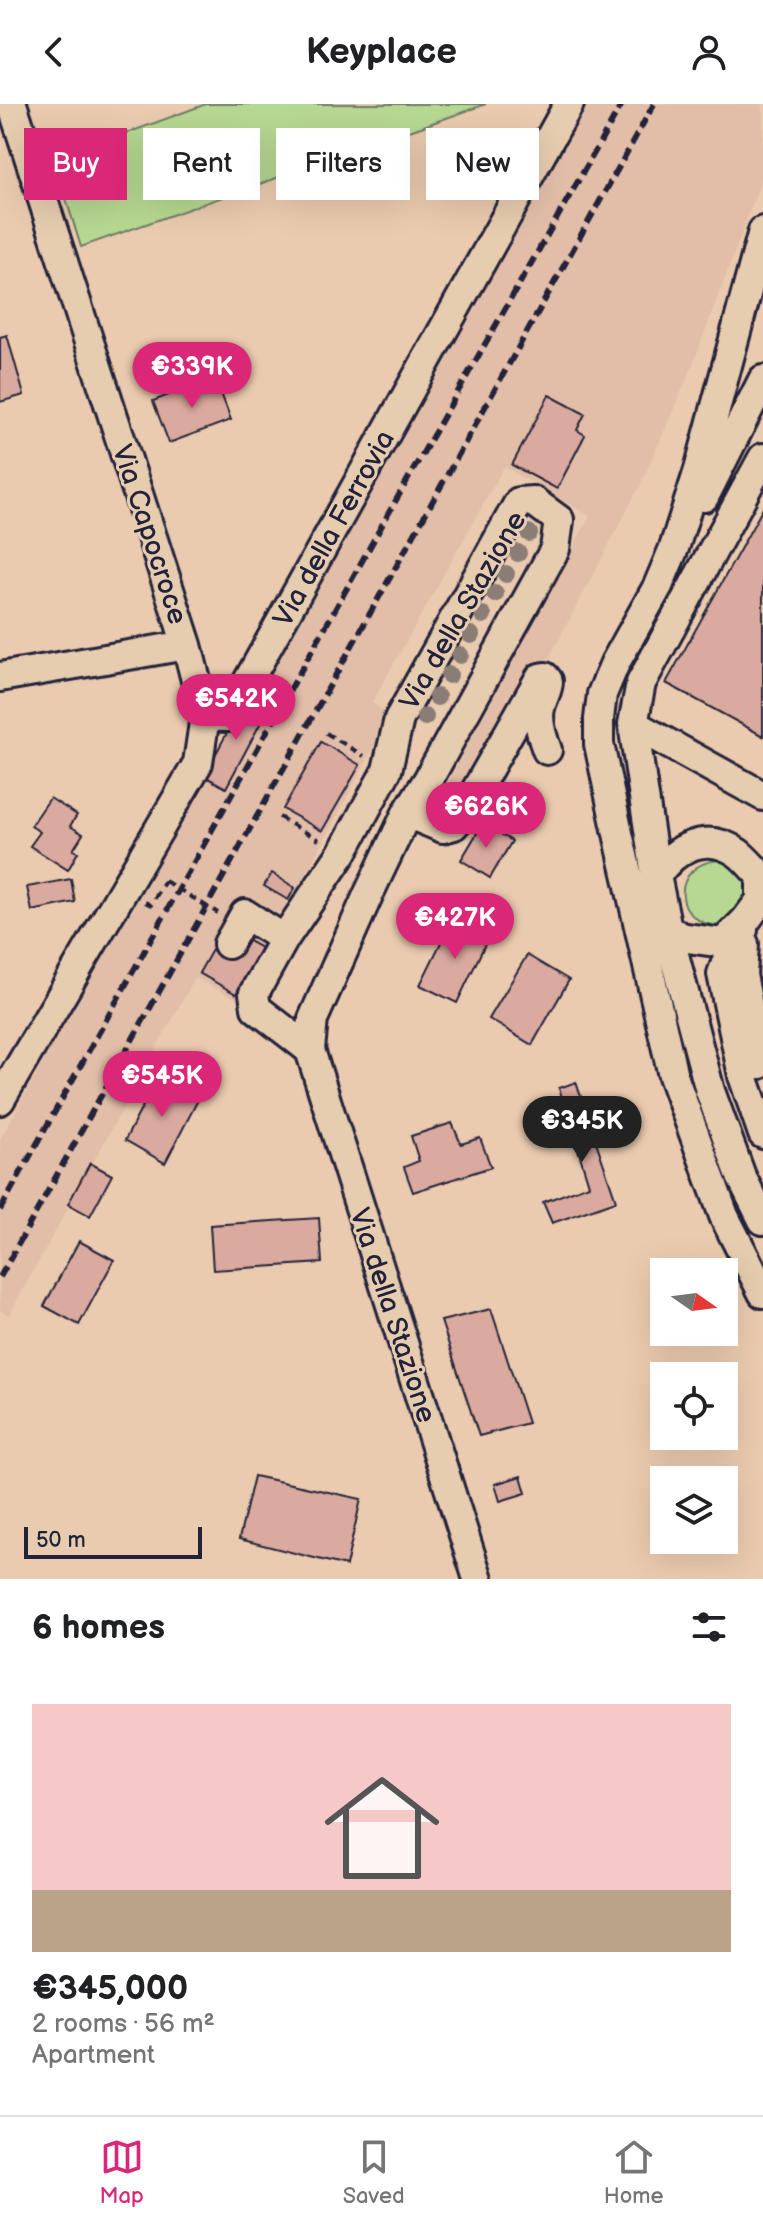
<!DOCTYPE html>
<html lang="en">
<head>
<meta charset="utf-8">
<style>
  body { margin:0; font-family:"Balsamiq Sans",sans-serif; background:#f6f6f6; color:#202124; height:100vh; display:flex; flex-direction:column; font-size:30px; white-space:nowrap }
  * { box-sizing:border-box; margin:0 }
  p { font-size:26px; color:#757577 }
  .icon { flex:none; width:44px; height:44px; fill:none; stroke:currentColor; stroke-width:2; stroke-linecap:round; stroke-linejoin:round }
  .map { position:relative; height:1475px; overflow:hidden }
  .details { display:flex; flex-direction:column; background:#fff; flex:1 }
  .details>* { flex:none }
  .banner { position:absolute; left:24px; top:24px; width:716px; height:72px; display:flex; gap:16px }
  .needle { width:52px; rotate:104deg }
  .buttons { position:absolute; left:650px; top:1154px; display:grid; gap:16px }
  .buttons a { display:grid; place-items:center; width:88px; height:88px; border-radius:0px; background:#fff; box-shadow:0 8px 32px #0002; font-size:40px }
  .scale { position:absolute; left:24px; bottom:20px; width:178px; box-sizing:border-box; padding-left:8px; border:4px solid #22223b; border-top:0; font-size:22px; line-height:28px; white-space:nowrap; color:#22223b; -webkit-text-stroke:6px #e7cdaf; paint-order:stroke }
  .price { position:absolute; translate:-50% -68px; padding:0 18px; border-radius:28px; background:#db2777; color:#fff; font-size:26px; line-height:52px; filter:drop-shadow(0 2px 4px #0008) }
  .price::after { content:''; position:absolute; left:50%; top:48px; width:24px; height:18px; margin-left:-12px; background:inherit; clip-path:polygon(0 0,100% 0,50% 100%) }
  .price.selected { background:#222; color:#fff }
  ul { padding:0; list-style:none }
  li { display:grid; align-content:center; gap:16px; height:424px; padding:0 32px }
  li+li { border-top:2px solid #e0e0e0 }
  li span { display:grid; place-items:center; height:248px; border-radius:0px; color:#555 }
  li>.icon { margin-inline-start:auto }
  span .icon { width:144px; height:144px; fill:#fffc; stroke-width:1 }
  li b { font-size:34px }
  h2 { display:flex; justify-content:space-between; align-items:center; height:96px; padding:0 32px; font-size:34px }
  .tag { padding:0 28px; border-radius:0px; background:#fff; box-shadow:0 8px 32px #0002; font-size:28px; line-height:72px }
  .tag.selected { background:#db2777; color:#fff }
  header { display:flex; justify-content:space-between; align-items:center; height:104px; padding:0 32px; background:#fff; font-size:36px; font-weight:700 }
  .dock { display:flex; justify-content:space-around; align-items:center; height:112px; border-top:2px solid #e0e0e0; background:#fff; font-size:22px; color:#757577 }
  .dock a { display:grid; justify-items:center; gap:4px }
  .dock .selected { color:#db2777 }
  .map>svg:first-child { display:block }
  .built { fill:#e2bea8 }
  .grass { fill:#b7d892; stroke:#6c7d66; stroke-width:2 }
  .building { fill:#daaa9e; stroke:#22223b; stroke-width:2 }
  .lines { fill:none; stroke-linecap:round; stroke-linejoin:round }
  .minor-casing { stroke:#22223b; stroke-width:34 }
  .path { stroke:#22223b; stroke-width:4; stroke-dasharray:8 6; stroke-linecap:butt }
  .minor { stroke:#e7cdaf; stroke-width:28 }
  .rail { stroke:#22223b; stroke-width:6; stroke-dasharray:12 6; stroke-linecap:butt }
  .path-bridge { stroke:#22223b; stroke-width:4; stroke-dasharray:8 6; stroke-linecap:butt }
  .tree { fill:#897d76 }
  .labels { text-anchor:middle; stroke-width:6; stroke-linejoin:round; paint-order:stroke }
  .street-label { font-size:28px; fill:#22223b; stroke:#e7cdaf }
</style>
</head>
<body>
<header><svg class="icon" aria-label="back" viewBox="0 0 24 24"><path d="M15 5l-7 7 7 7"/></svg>Keyplace<svg class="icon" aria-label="person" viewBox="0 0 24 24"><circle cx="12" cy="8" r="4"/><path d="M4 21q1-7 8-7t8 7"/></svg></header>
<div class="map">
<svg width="763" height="1475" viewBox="0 0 763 1475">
  <rect width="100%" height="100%" fill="#ebcbaf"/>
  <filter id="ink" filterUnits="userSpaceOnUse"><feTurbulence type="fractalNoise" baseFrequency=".0125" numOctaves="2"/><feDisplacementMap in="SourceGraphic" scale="16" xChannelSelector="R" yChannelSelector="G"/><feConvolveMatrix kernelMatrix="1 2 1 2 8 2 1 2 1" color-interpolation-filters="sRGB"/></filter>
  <g filter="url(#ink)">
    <path class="built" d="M583,0H763V72L690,268L640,382L548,556L460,711L437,698L590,412L504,363L372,599L391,612L238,896L195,874L9,1211L0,1207V1035L507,128Z"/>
    <path class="grass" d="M206,0H486L81,143L54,56Z
      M718,756C737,760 748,773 749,793L721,822C672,821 669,761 718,756Z"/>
    <path class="building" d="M7,231L24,291L0,298V233Z
      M215,273L231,316L169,339L153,297Z
      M549,291L585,310L577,326L585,331L557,385L512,361Z
      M763,404V632L666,579Z
      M246,593L268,605L226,684L204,672Z
      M321,638L360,661L322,727L283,705Z
      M50,694L77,711L70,722L83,730L73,746L78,748L68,766L30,742L40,728L31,722Z
      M483,719L512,737L490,774L461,756Z
      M272,769L295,784L288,796L264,782Z
      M71,775L75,798L32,807L27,783Z
      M453,814L489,832L457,899L420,881Z
      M243,834L261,844L236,890L199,869L213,844L232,855Z
      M527,851L569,876L532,941L489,915Z
      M159,971L199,994L165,1059L125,1036Z
      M576,978L616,1097L552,1119L543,1098L589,1081L559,984Z
      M452,1019L461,1040L480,1034L491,1063L413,1088L404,1063L419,1057L411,1032Z
      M90,1059L112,1071L90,1112L68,1100Z
      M319,1114L322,1159L213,1166L210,1121Z
      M79,1137L114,1156L79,1221L44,1202Z
      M491,1205L528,1319L479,1332L441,1217Z
      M254,1372L361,1395L346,1462L239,1435Z
      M521,1372L526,1389L500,1397L495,1380Z"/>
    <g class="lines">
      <defs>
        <path id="minor" d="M12,0L187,541L205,612
          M763,127L699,366L674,444L658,482L615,559L602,590L599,615V640L617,725L673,972L724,1112L763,1189
          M763,354L641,579L633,620L656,772L667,824L710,987L741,1072L763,1116
          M704,393L763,276
          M0,573L187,541
          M633,620L763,692
          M407,709L443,724L454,721L462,711L540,574L545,573L548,577C548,587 542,594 540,604C537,617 542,633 547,646
          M656,772C676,743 706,727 738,749C746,755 753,764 761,772V796L746,816L723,839L680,833L667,824
          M743,826L737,830L722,870L743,972L763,1030
          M228,840L245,810L284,835
          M744,840L742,871L760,960
          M310,946L256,904L254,889L284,835L342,749L387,666L399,615L519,398L533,397L559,416L555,445L428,676L407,709L369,789L313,915L310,946L478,1475
          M0,996L198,659L205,612L228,613L569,0"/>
      </defs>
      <use href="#minor" class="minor-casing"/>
      <path class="path" d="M326,629L364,652
        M279,713L319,736
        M145,798L151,801L165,777"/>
      <use href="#minor" class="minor"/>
      <path class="rail" d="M0,1106L391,405L622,0
        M0,1173L654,0"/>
      <path class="path-bridge" d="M165,777L218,809"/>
    </g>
    <g class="tree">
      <circle cx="529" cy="429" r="9"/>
      <circle cx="518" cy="449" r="9"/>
      <circle cx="506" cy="470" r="9"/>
      <circle cx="495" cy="490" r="9"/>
      <circle cx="483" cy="511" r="9"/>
      <circle cx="471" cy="531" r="9"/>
      <circle cx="460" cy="551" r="9"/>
      <circle cx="449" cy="571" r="9"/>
      <circle cx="437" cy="593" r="9"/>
      <circle cx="425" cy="613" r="9"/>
    </g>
  </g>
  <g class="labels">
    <g class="street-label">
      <text transform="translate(333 424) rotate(-61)" y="10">Via della Ferrovia</text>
      <text transform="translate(151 430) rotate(72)" y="10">Via Capocroce</text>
      <text transform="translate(462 506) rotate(-60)" y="10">Via della Stazione</text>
      <text transform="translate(394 1211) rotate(72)" y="10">Via della Stazione</text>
    </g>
  </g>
</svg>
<div class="buttons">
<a><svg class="needle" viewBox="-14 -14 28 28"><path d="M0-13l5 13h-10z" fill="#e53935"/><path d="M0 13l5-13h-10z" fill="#757577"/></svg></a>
<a><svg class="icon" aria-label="locate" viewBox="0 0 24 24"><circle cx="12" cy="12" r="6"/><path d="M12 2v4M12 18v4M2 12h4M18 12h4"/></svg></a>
<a><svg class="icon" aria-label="layers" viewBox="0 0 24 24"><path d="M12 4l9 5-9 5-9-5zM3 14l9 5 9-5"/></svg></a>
</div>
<div class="scale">50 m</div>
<b class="price" style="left:192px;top:306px">€339K</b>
<b class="price" style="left:236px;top:638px">€542K</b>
<b class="price" style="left:486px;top:746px">€626K</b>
<b class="price" style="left:455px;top:857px">€427K</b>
<b class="price" style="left:162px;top:1015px">€545K</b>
<b class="price selected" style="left:582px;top:1060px">€345K</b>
<div class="banner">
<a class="tag selected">Buy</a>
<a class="tag">Rent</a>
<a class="tag">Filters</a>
<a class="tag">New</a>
</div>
</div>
<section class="details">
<h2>6 homes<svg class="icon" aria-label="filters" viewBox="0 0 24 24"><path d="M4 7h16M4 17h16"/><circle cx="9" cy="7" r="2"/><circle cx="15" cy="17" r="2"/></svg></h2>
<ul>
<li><span style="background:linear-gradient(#f6c9c9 75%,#b9a48a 0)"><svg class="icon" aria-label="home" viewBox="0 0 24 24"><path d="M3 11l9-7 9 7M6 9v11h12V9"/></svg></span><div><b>€345,000</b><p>2 rooms · 56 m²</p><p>Apartment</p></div></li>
</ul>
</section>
<nav class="dock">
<a class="selected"><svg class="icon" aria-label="map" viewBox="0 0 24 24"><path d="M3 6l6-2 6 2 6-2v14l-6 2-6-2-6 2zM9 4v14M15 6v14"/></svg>Map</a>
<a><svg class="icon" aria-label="saved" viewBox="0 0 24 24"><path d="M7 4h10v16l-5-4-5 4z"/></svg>Saved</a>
<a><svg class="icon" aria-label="home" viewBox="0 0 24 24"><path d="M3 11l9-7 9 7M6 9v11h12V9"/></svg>Home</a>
</nav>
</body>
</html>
